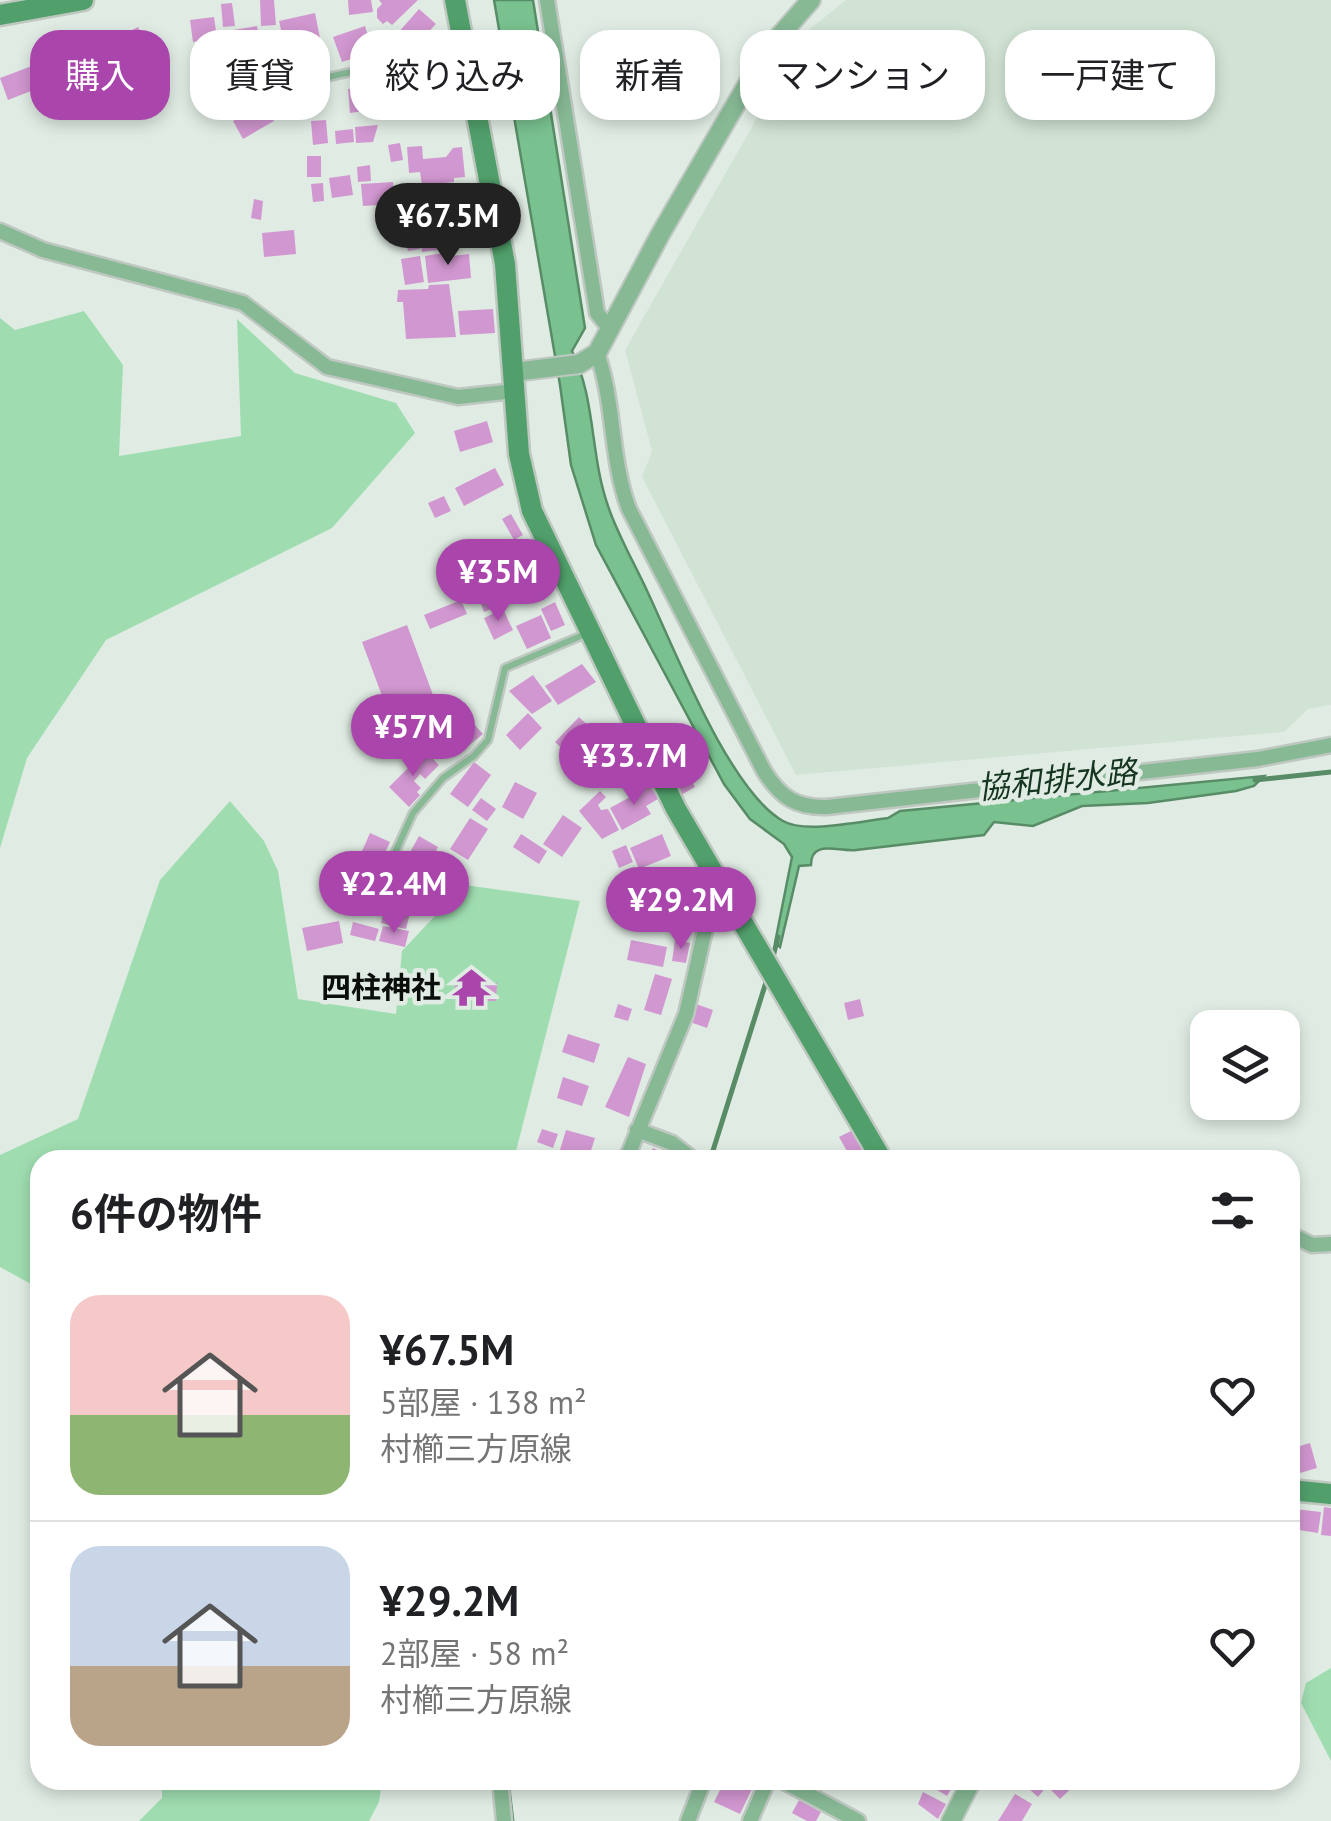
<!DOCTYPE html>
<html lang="ja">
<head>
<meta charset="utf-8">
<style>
  body { margin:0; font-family:"PT Sans","Noto Sans JP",sans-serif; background:#f2f2f2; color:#202124; height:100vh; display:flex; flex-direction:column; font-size:38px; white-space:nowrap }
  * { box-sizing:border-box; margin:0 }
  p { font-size:32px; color:#757577 }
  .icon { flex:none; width:55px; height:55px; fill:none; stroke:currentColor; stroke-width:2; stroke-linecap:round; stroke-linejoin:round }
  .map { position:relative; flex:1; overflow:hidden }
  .side { position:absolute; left:30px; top:1150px; width:1270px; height:640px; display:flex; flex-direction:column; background:#fff; border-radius:30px; box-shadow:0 5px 15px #0003 }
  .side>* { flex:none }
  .hud { position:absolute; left:30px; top:30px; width:1272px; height:90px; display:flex; gap:20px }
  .buttons { position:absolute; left:1190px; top:1010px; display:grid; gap:20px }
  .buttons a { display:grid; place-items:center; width:110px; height:110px; border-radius:20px; background:#fff; box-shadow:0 5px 15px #0003; font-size:50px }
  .price { position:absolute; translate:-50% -85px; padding:0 22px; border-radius:35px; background:#aa45ab; color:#fff; font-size:32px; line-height:65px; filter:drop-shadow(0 2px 5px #0008) }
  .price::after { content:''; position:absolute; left:50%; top:60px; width:30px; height:22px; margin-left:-15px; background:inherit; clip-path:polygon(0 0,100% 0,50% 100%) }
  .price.current { background:#222; color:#fff }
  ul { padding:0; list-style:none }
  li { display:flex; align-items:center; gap:30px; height:250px; padding:0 40px }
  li+li { border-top:2px solid #e0e0e0 }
  li span { display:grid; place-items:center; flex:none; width:280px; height:200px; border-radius:30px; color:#555 }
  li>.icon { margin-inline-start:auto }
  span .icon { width:120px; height:120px; fill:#fffc; stroke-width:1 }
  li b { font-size:42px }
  h2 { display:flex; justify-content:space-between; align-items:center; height:120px; padding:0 40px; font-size:42px }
  .chip { padding:0 35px; border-radius:30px; background:#fff; box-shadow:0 5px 15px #0003; font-size:35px; line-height:90px }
  .chip.current { background:#aa45ab; color:#fff }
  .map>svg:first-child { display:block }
  .built { fill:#d1e3d5 }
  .green { fill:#9fddb0 }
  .water { fill:#79c28f; stroke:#588c67; stroke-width:2.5 }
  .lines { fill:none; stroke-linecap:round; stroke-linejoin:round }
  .stream { stroke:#588c67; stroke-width:5 }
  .building { fill:#d197d0 }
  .service-casing { stroke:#bec8c0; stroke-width:11 }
  .minor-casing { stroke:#bec8c0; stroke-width:19 }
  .tertiary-casing { stroke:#bec8c0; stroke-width:22 }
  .secondary-casing { stroke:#bec8c0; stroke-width:25 }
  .service { stroke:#87b995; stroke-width:6 }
  .minor { stroke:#87b995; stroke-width:14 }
  .tertiary { stroke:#87b995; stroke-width:18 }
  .secondary { stroke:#51a06b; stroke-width:20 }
  .labels { text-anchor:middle; stroke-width:9; stroke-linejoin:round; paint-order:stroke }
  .poi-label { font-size:30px; font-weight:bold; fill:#0a0e0b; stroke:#e0ece3; text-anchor:end }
  .water-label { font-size:32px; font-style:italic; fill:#153520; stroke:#e0ece3 }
</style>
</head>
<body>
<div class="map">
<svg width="1331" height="1821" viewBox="0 0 1331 1821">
  <rect width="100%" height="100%" fill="#e0ece3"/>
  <path class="built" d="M846,0H1331V705L1308,709L1284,732L796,775L642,477L652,451L625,350L806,32Z"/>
  <path class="green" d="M84,311L123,365L119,456L241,436L237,319L295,373L396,403L415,433L332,528L106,640L27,758L0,848V318L15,330Z
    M230,801L264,841L278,871L298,999L396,1014L402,951L464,885L580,901L515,1155L521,1160H40V1289L0,1267V1155L78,1119L160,880Z
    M1331,1668V1761L1301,1703L1306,1683Z
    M162,1780H382L379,1802L369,1821H139L162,1798Z"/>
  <path class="water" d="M494,0H533L585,328L572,351C596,400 590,455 608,506C618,536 636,566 649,595C676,653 730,791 783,821C805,834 862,821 888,818L900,811L1264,776L1254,786L1236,791L1148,803L1082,806L1033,826L994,822L984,835L856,850C838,852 811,839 811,865L799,866L780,947L775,943L792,857L784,844L750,819L724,784L596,545L571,465L560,385Z"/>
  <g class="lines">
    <path class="stream" d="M1255,780L1331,772
      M772,961L778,937
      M710,1160L768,976
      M507,1780L512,1821"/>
  </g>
  <path class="building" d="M260,0H274L276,25L261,26Z
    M348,0H371L373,12L349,15Z
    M379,0H418L392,25L387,21L383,24L377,18V9L382,4Z
    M232,3L235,26L223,27L221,4Z
    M419,9L436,24L414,47L398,33Z
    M315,13L320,38L285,46L279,21Z
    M214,17L217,38L193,42L190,20Z
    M257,26L261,49L231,55L227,31Z
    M365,26L373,52L342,62L333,37Z
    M138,27L149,48L118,64L107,43Z
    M83,41L97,62L68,81L51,55L64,46L67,51Z
    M412,56L413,79H400L399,57Z
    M45,61L54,82L8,100L0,78Z
    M445,74L451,98L420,106L414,82Z
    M391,83L394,107L350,113L348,89Z
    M264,103L274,121L243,139L233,121Z
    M326,120L328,143L313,145L311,121Z
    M378,125L373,142L356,143L355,127Z
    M353,129L354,142L336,144L335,131Z
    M400,143L403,160L391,162L388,145Z
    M422,146L423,159L446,157L453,148L462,147L465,177L454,178V182L422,185L420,172L409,173L407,147Z
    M307,156H321V177H307Z
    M370,165L371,181L358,182L357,167Z
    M350,175L353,195L332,198L329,178Z
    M393,182L394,204L363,206L361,184Z
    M323,183L324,201L313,202L311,184Z
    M254,199L263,201L261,220L251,218Z
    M294,230L296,254L264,257L262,233Z
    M434,232L437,250L422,252L420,234Z
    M418,236L420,249L408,251L405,239Z
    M443,253V257L469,254L471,278L428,283L425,256Z
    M420,256L424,282L405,285L401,259Z
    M449,284L456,337L406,339L403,302H397L398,290L428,289L429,285Z
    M493,309L495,333L460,335L458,311Z
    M487,421L493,442L460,452L454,431Z
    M495,468L504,485L464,506L455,488Z
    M444,496L451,511L435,518L428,503Z
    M511,514L523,535L514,540L502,519Z
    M518,542L528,559L505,573L495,556Z
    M487,544L500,569L486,577L473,552Z
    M506,585L512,601L484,612L478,596Z
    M461,600L467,614L430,629L424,615Z
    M555,602L565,625L551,631L541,609Z
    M503,609L513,630L494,640L484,618Z
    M541,615L551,638L527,649L516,626Z
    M407,625L439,711L394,728L362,642Z
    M582,664L596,682L558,705L545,686Z
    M533,675L552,701L532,714L509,691Z
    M528,713L542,728L520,750L506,735Z
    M579,717L597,734L573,759L555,742Z
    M471,721L483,734L462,751L451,738Z
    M673,744L695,787L681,795L658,752Z
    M425,751L439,765L425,779L420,774L414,781L421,788L417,792L420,795L409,807L389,787Z
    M474,762L491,775L468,807L450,794Z
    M515,782L537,793L523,819L502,807Z
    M650,786L658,799L646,806L651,814L622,830L610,808Z
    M600,791L606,797L598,805L601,810L608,809L619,830L602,839L579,811Z
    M481,798L496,809L487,821L472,810Z
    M563,815L582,828L562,857L543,844Z
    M470,818L488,829L468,860L450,849Z
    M370,833L390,842L377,871L373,874L367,872L365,877L348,870L354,857L359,858Z
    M521,834L547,851L539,864L513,847Z
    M662,834L671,856L639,869L630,848Z
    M419,836L438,847L423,874L404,863Z
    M626,845L633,862L619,868L612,851Z
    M667,889V894L688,892L690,915L649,920L645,892Z
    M389,891L414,897L406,929L381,923Z
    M643,900L644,922L621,923L620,901Z
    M339,921L343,943L307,951L302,928Z
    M353,922L379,929L375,941L350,935Z
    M383,926L409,931L405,947L379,941Z
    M631,940L667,947L663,967L627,960Z
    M675,940L690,943L686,963L672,961Z
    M655,974L672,979L661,1015L644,1010Z
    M455,977L484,978V983H497L496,1001L455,1000Z
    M860,999L864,1016L848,1020L844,1003Z
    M618,1004L632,1009L628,1021L614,1017Z
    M696,1004L713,1010L707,1028L690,1022Z
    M568,1034L600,1044L594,1063L562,1052Z
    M628,1057L646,1064L629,1117L605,1107Z
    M563,1077L589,1086L582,1106L557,1098Z
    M542,1129L558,1134L553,1148L537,1142Z
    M566,1130L595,1138L588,1160L559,1153Z
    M853,1130L870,1160H852L839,1137Z
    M653,1148L678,1160H647Z
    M1310,1443L1317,1468L1290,1476V1449Z
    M1324,1507L1331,1508V1536L1321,1535Z
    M1295,1509L1321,1512L1318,1533L1292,1529Z
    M725,1780H734L752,1789L740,1814L714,1802Z
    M921,1780H956L947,1796Z
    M1019,1780H1080L1060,1799L1047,1786L1038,1797Z
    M923,1792L946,1804L938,1819L918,1804Z
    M1015,1794L1032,1804L1022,1821H998Z
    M799,1800L821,1812L816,1821H807L792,1813Z"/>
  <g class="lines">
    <defs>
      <path id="service" d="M285,103C296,93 306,85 320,80C342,71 373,73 390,57L459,49
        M344,895L383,879L413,813L443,778L474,756L488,740L505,668L588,633"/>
      <path id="minor" d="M547,0L597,313L610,329
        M0,231L43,250L243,303L327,367L458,397L515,391
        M597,353C615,403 610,459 629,509L764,771C780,797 796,808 827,807L1258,759L1331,745
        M637,1130L672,1143L694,1160
        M626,1160L686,1014L714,890L720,884
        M1290,1234L1312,1245L1331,1244
        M500,1780L504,1821
        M781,1780L858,1821
        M688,1821L704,1780
        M750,1821L768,1780"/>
      <path id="tertiary" d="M514,372L579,364L597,353L661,233L768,49L811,0
        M951,1821L972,1780"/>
      <path id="secondary" d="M455,0L505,264L519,454L532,511L676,809L882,1160
        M0,15L83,0
        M1290,1490L1331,1494"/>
    </defs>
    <use href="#service" class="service-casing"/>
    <use href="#minor" class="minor-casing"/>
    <use href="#tertiary" class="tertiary-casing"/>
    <use href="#secondary" class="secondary-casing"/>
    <use href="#service" class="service"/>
    <use href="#minor" class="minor"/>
    <use href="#tertiary" class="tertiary"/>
    <use href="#secondary" class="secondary"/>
  </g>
  <defs>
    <symbol id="temple-bare" viewBox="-9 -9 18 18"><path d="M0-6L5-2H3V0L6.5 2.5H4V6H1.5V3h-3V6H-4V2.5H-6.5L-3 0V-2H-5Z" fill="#aa45ab" stroke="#e0ece3" stroke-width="2.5" paint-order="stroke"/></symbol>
  </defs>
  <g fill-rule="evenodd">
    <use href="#temple-bare" x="444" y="960" width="55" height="55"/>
  </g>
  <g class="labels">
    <g class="poi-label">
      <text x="441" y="998">四柱神社</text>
    </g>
    <g class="water-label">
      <text transform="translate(1057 780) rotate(-6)" y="11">協和排水路</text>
    </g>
  </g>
</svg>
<div class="buttons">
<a><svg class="icon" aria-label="layers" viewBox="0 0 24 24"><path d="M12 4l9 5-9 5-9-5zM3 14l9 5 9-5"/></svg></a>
</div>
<b class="price current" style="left:448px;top:268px">¥67.5M</b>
<b class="price" style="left:498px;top:624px">¥35M</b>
<b class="price" style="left:413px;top:779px">¥57M</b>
<b class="price" style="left:634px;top:808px">¥33.7M</b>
<b class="price" style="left:394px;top:936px">¥22.4M</b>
<b class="price" style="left:681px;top:952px">¥29.2M</b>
<div class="hud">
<a class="chip current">購入</a>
<a class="chip">賃貸</a>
<a class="chip">絞り込み</a>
<a class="chip">新着</a>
<a class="chip">マンション</a>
<a class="chip">一戸建て</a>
</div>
<section class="side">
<h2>6件の物件<svg class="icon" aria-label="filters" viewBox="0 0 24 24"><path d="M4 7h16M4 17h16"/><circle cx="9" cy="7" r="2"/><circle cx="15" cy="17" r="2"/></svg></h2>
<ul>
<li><span style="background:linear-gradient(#f6c9c9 60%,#8fb573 0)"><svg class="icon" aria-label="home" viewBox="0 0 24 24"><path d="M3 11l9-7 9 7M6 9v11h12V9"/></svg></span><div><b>¥67.5M</b><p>5部屋 · 138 m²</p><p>村櫛三方原線</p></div><svg class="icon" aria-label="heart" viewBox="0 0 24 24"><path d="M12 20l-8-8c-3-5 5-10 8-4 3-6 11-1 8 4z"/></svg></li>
<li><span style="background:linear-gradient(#c9d6e8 60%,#b9a48a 0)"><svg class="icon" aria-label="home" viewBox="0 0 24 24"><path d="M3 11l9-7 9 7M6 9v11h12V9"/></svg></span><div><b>¥29.2M</b><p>2部屋 · 58 m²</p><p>村櫛三方原線</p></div><svg class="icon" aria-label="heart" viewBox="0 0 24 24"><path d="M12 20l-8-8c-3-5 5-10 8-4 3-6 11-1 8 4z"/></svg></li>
</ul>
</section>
</div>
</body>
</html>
